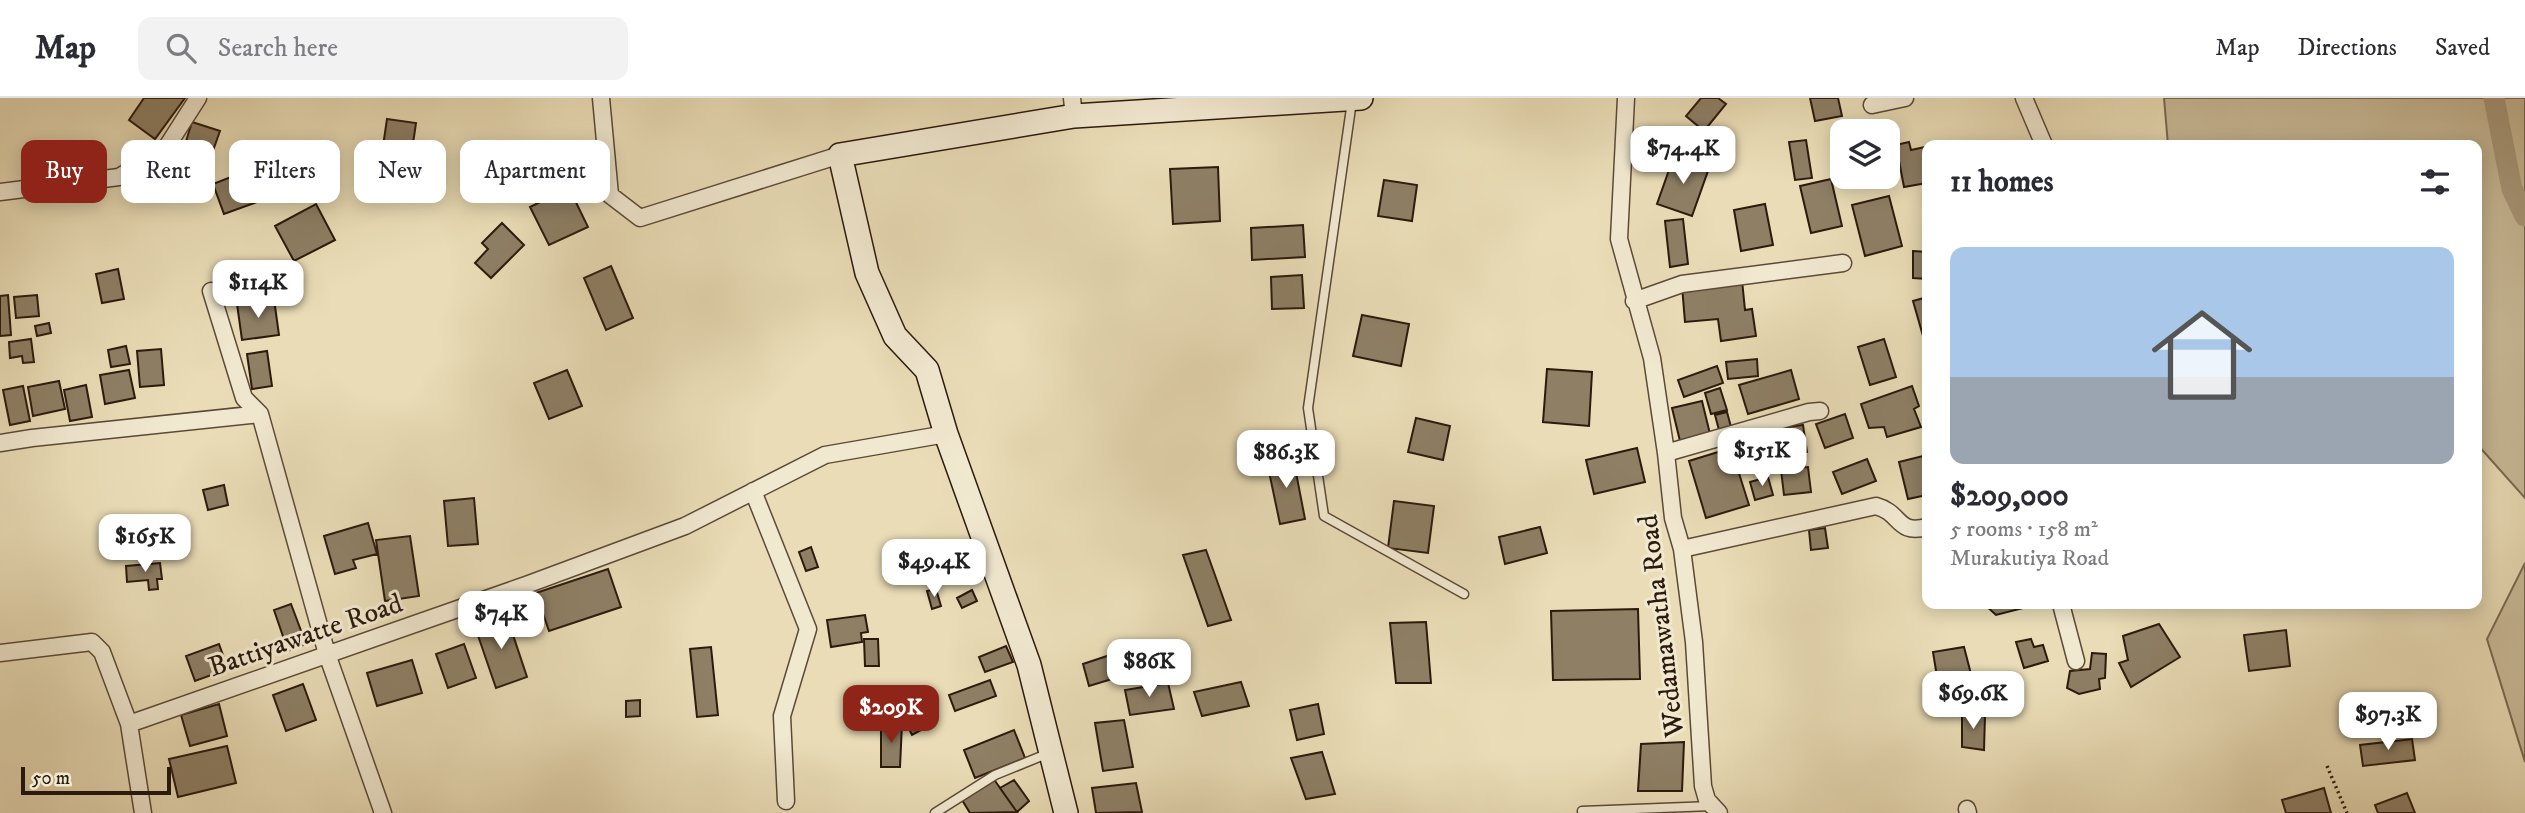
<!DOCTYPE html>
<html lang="en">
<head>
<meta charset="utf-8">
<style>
  body { margin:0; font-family:"IM FELL DW Pica",serif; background:#f2f2f3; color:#2b2b33; height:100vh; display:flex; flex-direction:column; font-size:26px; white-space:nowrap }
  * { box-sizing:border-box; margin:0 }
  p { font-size:23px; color:#7c7c81 }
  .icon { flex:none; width:38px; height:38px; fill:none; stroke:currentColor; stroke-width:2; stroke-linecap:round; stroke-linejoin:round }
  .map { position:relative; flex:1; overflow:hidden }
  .panel { position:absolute; left:1922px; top:42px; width:560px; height:469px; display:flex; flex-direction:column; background:#fff; border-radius:14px; box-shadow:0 4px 18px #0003 }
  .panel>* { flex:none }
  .guide { position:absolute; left:21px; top:42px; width:665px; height:63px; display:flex; gap:14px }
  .fabs { position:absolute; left:1830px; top:21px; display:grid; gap:14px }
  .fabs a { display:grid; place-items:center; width:70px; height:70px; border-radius:14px; background:#fff; box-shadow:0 4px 18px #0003; font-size:35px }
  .scale { position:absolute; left:21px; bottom:18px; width:150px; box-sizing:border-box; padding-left:7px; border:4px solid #2c1a0d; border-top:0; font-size:19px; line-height:24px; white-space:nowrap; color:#2c1a0d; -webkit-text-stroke:5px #f1e8d0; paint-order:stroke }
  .price { position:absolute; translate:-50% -60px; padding:0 16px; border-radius:14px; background:#fff; color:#222; font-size:23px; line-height:46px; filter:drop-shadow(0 2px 4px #0008) }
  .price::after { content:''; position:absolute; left:50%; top:42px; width:21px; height:16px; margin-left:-10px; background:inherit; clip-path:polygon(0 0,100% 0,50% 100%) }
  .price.active { background:#8f2418; color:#fff }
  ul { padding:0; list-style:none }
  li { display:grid; align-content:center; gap:14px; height:371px; padding:0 28px }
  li+li { border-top:2px solid #e1e1e2 }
  li span { display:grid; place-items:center; height:217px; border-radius:14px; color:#555 }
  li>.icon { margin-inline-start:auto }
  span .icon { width:126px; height:126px; fill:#fffc; stroke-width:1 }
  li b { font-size:30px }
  h2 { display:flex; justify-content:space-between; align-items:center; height:84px; padding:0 28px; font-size:30px }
  .chip { padding:0 24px; border-radius:14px; background:#fff; box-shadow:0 4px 18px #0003; font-size:24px; line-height:63px }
  .chip.active { background:#8f2418; color:#fff }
  header { display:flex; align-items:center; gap:42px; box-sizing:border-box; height:98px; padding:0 35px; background:#fff; border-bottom:2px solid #e1e1e2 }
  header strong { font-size:33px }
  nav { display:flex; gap:38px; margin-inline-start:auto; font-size:24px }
  .search { width:490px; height:63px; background:#f2f2f3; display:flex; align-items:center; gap:18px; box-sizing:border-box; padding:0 24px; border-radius:14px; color:#7c7c81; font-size:26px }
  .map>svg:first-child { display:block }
  .green { fill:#c9bb99; stroke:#7a6a53; stroke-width:2 }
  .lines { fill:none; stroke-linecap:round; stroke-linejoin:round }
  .canal { stroke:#a99a7d; stroke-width:21 }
  .building { fill:#8e7f65; stroke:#2c1a0d; stroke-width:2 }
  .lane-casing { stroke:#5b4a37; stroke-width:11 }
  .street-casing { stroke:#5b4a37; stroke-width:19 }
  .secondary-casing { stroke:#2c1a0d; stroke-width:26 }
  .path { stroke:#2c1a0d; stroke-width:3.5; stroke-dasharray:2 3.5; stroke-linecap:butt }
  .lane { stroke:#f1e8d0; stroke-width:8 }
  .street { stroke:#f1e8d0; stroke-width:16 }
  .secondary { stroke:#f1e8d0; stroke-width:23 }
  .labels { text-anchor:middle; stroke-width:6; stroke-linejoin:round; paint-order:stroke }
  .street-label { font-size:28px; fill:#2c1a0d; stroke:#f1e8d0 }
</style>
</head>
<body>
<header>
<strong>Map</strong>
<div class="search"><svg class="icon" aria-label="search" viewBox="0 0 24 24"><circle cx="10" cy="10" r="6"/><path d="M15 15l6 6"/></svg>Search here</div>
<nav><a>Map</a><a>Directions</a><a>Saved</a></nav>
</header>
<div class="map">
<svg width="2525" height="715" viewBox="0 0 2525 715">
  <rect width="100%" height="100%" fill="#e9dcb6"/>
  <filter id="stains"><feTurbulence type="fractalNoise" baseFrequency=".00286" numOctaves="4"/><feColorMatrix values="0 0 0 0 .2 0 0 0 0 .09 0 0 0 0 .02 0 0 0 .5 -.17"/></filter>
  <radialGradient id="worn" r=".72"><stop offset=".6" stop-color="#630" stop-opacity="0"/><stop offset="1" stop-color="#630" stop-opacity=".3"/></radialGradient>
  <path class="green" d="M2164,0H2525V400L2476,345V47H2168Z
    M2525,465V664L2487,541Z"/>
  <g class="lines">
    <path class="canal" d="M2494,0L2512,91L2525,118"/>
  </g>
  <path class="building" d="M144,0H185L155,41L129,22Z
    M1701,0H1718L1726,6L1704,33L1686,18Z
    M1810,0H1838L1842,18L1815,23Z
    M387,21L416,25L409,73L380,69Z
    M192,24L220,33L210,61L183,53Z
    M1806,42L1812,80L1795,82L1789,44Z
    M1909,44L1911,52L1925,49L1927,85L1904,89L1896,47Z
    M1674,58L1709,70L1692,118L1657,106Z
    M1218,69L1220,123L1173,126L1170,71Z
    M246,73L257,104L224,116L213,86Z
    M1831,81L1842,128L1811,135L1800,88Z
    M1384,82L1417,87L1412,123L1378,118Z
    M569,90L588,129L549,147L530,109Z
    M1889,98L1902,148L1865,158L1852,107Z
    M316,106L335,142L294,163L275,128Z
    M1765,106L1773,147L1741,153L1734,112Z
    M1683,121L1688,166L1670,169L1665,123Z
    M502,125L524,147L491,180L475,165L488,151L482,145Z
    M1303,127L1305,159L1252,162L1251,130Z
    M1913,153L1927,154V181L1913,180Z
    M611,168L633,220L606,232L584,180Z
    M118,171L124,201L102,205L96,176Z
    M1302,177L1304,210L1272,211L1271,179Z
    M1742,182L1745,212L1752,211L1756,238L1721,243L1718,221L1685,224L1682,188Z
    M8,197L11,237L0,238V198Z
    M37,197L39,218L16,220L14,199Z
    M1927,199V252L1913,203Z
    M274,201L279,237L242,242L237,206Z
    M1362,217L1409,226L1401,268L1353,258Z
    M49,225L51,235L37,238L35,228Z
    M31,241L34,264L23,265L22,258L10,260L9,244Z
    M1884,241L1896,279L1870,287L1858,249Z
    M126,248L130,266L111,269L108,252Z
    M161,251L164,287L140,289L137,253Z
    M267,253L272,288L252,291L247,256Z
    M1757,261L1758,278L1728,281L1726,264Z
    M1717,268L1723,285L1684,299L1678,282Z
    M1547,271L1592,274L1589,328L1543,324Z
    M129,272L135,300L105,306L100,277Z
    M567,272L582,308L549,321L534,285Z
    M1791,272L1799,301L1748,316L1739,287Z
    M59,283L65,311L33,318L28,289Z
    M86,287L92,319L70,323L64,292Z
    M23,288L30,323L10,327L3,292Z
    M1912,288L1919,308L1914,311L1921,329L1887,339L1884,329L1869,330L1861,306Z
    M1720,290L1727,312L1711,316L1705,295Z
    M1702,303L1710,336L1680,343L1672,310Z
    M1727,314L1731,329L1719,332L1715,317Z
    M1845,316L1853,340L1825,350L1816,326Z
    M1416,320L1450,328L1443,362L1408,354Z
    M1803,327L1807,354L1779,358L1775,331Z
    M1637,350L1645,384L1594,396L1586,362Z
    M1731,350L1749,407L1706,420L1689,363Z
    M1769,353L1773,365L1749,373L1745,361Z
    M1927,357V397L1908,401L1899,364Z
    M1293,359L1305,421L1280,426L1267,364Z
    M1867,361L1876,383L1842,396L1833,374Z
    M1808,369L1811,394L1784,397L1781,372Z
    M1768,379L1773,397L1755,402L1750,384Z
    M224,387L228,407L208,412L203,392Z
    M474,400L478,446L448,448L444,403Z
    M1394,403L1434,408L1428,455L1388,450Z
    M368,425L377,456L353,462L356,470L335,476L324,438Z
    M1540,429L1547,455L1505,466L1499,439Z
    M1825,430L1828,450L1811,452L1809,432Z
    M410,438L419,498L385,503L376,442Z
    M811,449L818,469L806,473L799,454Z
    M1206,452L1231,522L1208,528L1183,457Z
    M160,465L162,481H157L158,491L149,492L148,482L127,484L126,468Z
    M608,471L621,509L549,533L536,495Z
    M936,491L941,508L932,511L927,493Z
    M972,492L977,503L962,510L957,500Z
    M291,506L306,546L288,553L274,512Z
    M1984,506H2031V508L1996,517Z
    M1638,511L1640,581L1553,582L1551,513Z
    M506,516L527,579L496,590L474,526Z
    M865,517L868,534L861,535L862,544L831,549L827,522Z
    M1426,524L1431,585H1396L1390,525Z
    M2159,526L2180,559L2131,589L2119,565L2128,562L2123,538Z
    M2286,532L2290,568L2249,573L2244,537Z
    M864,541H878L879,568H865Z
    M2031,541L2034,549L2043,547L2048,563L2024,570L2016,544Z
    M219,546L228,571L195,583L186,558Z
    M464,546L476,580L448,590L436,556Z
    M1006,548L1013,564L985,574L979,559Z
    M711,549L718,617L697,619L690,551Z
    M1964,549L1972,580L1938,585L1933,554Z
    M1128,551L1135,574L1089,588L1083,566Z
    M2092,555L2106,556L2105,580L2099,581L2100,591L2079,596L2067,590L2070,573L2090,571Z
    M412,562L422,595L377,608L367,575Z
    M990,582L996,598L955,613L949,597Z
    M1241,584L1249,608L1202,618L1194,594Z
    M1168,585L1174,611L1130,617L1125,592Z
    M303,586L316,622L286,633L273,597Z
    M640,602V618L626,619V603Z
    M219,606L227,638L190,648L181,617Z
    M1318,606L1324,636L1297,642L1290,612Z
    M930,613L936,624L912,637L906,625Z
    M1962,616L1985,617L1984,652L1962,649Z
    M1124,622L1133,669L1103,673L1095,625Z
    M881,625H902L900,669H881Z
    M1014,632L1025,660L975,680L964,652Z
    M2412,641L2415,662L2363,668L2360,647Z
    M1684,644L1682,693H1638L1641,646Z
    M227,648L236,685L178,699L169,661Z
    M1322,654L1335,696L1306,701L1291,660Z
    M993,680L1017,714L970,715L962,702Z
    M1014,682L1029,703L1017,714L1000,690Z
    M1136,685L1142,714L1096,715L1092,690Z
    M2324,690L2331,715H2286L2282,702Z
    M2407,695L2415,715H2378L2375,707Z"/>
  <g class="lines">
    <defs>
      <path id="lane" d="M1352,3L1308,310L1324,418L1464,496
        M1582,713L1712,708
        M935,715L995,677L1049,655"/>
      <path id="street" d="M601,0L610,97L640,120L840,57
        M1072,0L1074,18
        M1626,0L1619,141L1652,260L1666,355L1673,420L1682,451L1694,544L1703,688L1707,702L1719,715
        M2024,0L2044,47
        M1872,7L1905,0
        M0,94L119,79L166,50L198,0
        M211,193L244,300L260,316L327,556L383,715
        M1634,203L1682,186L1843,165
        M0,345L32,340L260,316
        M1666,355L1809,314L1820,313
        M753,393L808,531L782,618L786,703
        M1682,451L1876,408C1902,415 1896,437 1927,429
        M2061,506L2076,563
        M0,555L92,544L102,554L129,626L526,487L685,428L825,357L946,336
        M129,626L143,715
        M1967,711L1968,715"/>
      <path id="secondary" d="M1066,715L1029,567L946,336L927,272L895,238L867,175L840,57L1074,18L1361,0"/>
    </defs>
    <use href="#lane" class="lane-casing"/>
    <use href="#street" class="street-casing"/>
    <use href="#secondary" class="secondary-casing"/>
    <path class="path" d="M2327,668L2347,715"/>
    <use href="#lane" class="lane"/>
    <use href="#street" class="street"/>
    <use href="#secondary" class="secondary"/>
  </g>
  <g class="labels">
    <g class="street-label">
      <text transform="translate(1660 528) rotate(-97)" y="10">Wedamawatha Road</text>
      <text transform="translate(305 536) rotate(-19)" y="10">Battiyawatte Road</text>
    </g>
  </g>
  <rect width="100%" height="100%" filter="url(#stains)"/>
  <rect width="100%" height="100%" fill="url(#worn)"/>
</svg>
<div class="fabs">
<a><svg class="icon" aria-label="layers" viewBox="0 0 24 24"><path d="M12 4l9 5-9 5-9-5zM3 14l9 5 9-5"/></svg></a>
</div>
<div class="scale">50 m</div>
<b class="price" style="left:1683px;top:88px">$74.4K</b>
<b class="price" style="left:258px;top:222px">$114K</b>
<b class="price" style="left:1762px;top:390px">$151K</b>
<b class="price" style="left:1286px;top:392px">$86.3K</b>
<b class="price" style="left:145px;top:476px">$165K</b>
<b class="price" style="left:934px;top:501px">$49.4K</b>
<b class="price" style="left:501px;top:553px">$74K</b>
<b class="price" style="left:1149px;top:601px">$86K</b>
<b class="price" style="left:1973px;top:633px">$69.6K</b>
<b class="price active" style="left:891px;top:647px">$209K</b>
<b class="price" style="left:2388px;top:654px">$97.3K</b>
<div class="guide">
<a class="chip active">Buy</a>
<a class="chip">Rent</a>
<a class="chip">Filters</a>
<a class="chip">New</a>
<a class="chip">Apartment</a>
</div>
<section class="panel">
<h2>11 homes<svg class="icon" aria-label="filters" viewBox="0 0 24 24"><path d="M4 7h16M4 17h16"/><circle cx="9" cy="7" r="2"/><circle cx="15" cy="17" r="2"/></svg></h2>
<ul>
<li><span style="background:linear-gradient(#a9c7e8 60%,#9aa5b1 0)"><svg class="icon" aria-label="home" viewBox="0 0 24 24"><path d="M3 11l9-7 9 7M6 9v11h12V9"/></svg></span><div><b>$209,000</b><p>5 rooms · 158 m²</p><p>Murakutiya Road</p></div></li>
</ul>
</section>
</div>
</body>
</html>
